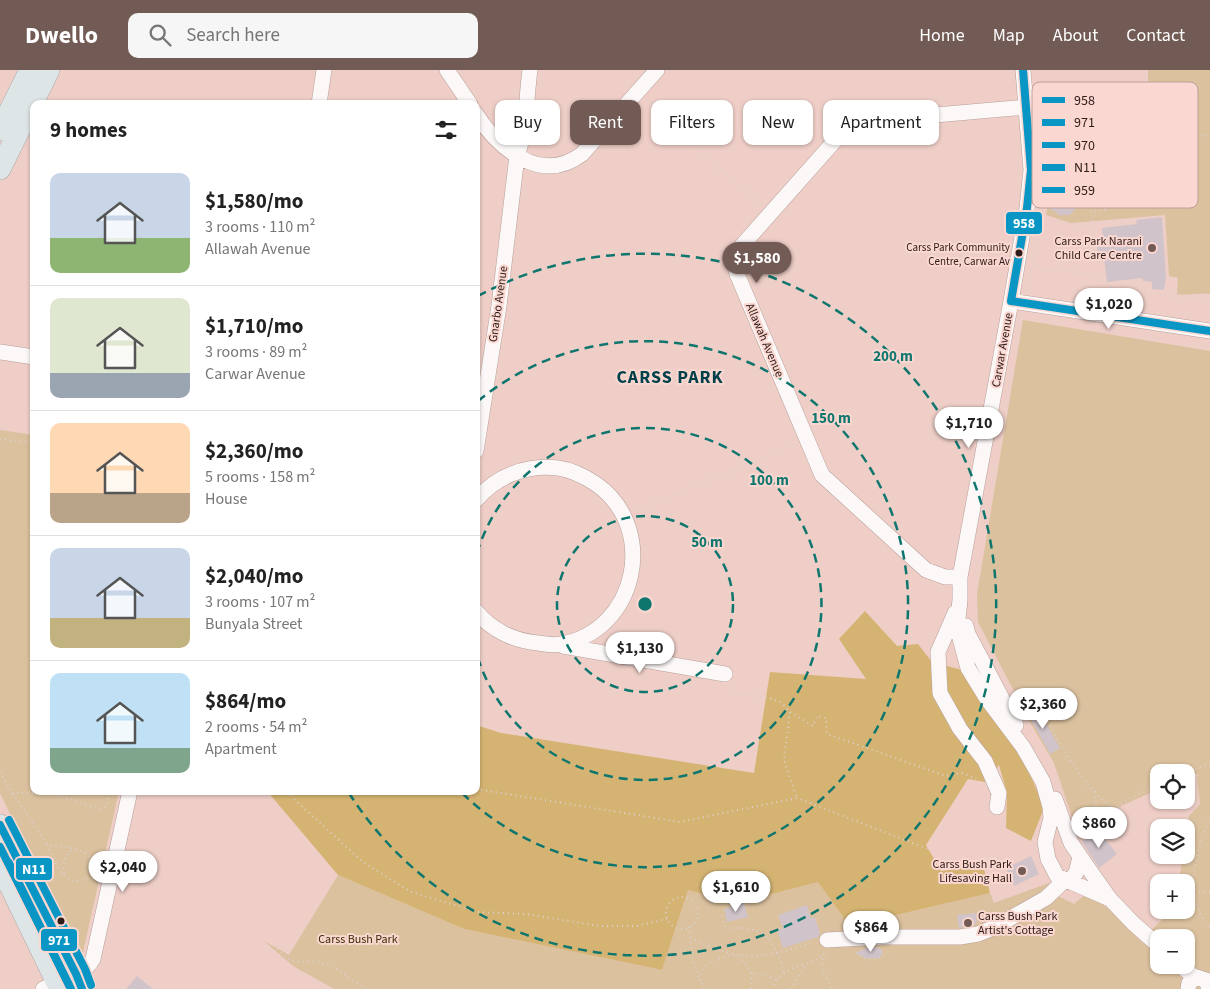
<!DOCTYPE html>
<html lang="en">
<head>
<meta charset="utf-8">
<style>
  body { margin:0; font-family:"Source Sans 3",sans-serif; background:#f6f6f6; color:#222; height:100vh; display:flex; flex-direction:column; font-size:19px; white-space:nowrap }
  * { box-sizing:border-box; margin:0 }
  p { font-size:16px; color:#767676 }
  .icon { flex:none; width:28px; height:28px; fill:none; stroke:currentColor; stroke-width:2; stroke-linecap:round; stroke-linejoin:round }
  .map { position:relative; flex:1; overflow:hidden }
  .side { position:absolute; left:30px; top:30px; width:450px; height:695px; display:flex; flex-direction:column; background:#fff; border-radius:10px; box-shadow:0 1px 4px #0004 }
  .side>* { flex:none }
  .banner { position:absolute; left:495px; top:30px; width:475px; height:45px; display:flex; gap:10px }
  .controls { position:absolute; left:1150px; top:694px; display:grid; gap:10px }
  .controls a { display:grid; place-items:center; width:45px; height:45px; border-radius:10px; background:#fff; box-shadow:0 1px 4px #0004; font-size:25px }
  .price { position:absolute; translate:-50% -42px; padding:0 11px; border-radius:18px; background:#fff; color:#222; font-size:16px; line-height:32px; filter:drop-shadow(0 1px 2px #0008) }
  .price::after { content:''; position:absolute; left:50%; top:30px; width:15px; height:11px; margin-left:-8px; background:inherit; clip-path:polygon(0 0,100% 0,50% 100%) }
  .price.on { background:#725a55; color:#fff }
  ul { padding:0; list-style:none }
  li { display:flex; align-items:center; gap:15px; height:125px; padding:0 20px }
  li+li { border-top:1px solid #e0e0e0 }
  li span { display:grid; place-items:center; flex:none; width:140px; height:100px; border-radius:10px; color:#555 }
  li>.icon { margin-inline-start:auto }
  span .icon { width:60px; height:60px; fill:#fffc; stroke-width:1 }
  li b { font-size:21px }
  h2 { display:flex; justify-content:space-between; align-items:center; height:60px; padding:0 20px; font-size:21px }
  .tag { padding:0 18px; border-radius:10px; background:#fff; box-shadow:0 1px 4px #0004; font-size:18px; line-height:45px }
  .tag.on { background:#725a55; color:#fff }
  header { display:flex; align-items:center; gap:30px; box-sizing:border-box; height:70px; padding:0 25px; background:#725a55; color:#fff }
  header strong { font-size:24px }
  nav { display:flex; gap:28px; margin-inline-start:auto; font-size:18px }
  .search { width:350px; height:45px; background:#f6f6f6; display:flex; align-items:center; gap:12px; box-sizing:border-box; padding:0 18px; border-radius:10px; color:#767676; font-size:19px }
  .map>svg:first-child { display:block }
  .green { fill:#dbc19e; fill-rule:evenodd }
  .forest { fill:#d5b473 }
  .building { fill:#d0c4ca }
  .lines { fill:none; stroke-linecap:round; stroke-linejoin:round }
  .minor-casing { stroke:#b89f9a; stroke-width:16 }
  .highway-casing { stroke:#aeaaa9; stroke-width:22 }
  .path { stroke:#dad1cf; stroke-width:2; stroke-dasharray:1 4; stroke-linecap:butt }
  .minor { stroke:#fcf8f7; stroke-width:15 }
  .highway { stroke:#dee5e6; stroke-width:21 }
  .bus-1-casing { stroke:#fad7d0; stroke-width:11 }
  .bus-2-casing { stroke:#fad7d0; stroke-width:11 }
  .bus-3-casing { stroke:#fad7d0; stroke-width:11 }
  .bus-4-casing { stroke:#fad7d0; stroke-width:11 }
  .bus-5-casing { stroke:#fad7d0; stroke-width:11 }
  .bus-1 { stroke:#0996c4; stroke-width:8 }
  .bus-2 { stroke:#0996c4; stroke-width:8 }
  .bus-3 { stroke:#0996c4; stroke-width:8 }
  .bus-4 { stroke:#0996c4; stroke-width:8 }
  .bus-5 { stroke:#0996c4; stroke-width:8 }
  .ring { fill:none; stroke:#0f766e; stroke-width:2.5; stroke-dasharray:9 6 }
  .poi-dot { fill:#725a55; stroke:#fad7d0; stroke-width:2 }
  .bus-dot { fill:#2f1b17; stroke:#fad7d0; stroke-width:2 }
  .labels { text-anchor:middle; stroke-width:4; stroke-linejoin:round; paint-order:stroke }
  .bus-label { font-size:11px; fill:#2f1b17; stroke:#fad7d0; text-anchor:end }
  .poi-label { font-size:12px; fill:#2f1b17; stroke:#fad7d0; text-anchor:end }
  .street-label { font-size:12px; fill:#2f1b17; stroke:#fad7d0 }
  .park-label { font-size:12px; fill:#3a2c00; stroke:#fad7d0 }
  .district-label { font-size:18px; font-weight:bold; letter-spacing:1px; fill:#00404a; stroke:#fad7d0 }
  .key { fill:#fad7d0; stroke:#bd9f98; stroke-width:1 }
  .key-label { font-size:14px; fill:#2f1b17 }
  .centre { fill:#0f766e; stroke:#fad7d0; stroke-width:2.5 }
  .ring-label { font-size:15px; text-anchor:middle; font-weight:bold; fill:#0f766e; stroke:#fad7d0; stroke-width:4; stroke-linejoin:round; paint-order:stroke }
  .line-badge { stroke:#fad7d0; stroke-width:2 }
  .badge-label { font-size:14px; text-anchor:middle; font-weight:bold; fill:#fff }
</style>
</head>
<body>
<header>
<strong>Dwello</strong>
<div class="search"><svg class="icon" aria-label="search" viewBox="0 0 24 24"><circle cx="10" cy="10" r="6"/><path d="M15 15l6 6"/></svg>Search here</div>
<nav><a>Home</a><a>Map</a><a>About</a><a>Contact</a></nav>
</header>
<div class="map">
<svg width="1210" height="919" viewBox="0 0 1210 919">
  <rect width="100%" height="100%" fill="#eecec7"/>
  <path class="green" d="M1148,0H1210V224C1199,222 1188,226 1177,224L1178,208L1169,206L1165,145L1071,153L1046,145C1051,123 1051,100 1048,78L1129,73L1135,125L1131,70L1154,68L1148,42Z
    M1023,250L1210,281V919H334L293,896L264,871L289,885L338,805L464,859L662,900L688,820L735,833L818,811L851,856L990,823L994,833L1049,813L1060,827L1074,834L1088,822L1113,843L1142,872C1154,857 1167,840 1186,840V812H1179L1183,785H1186V765L1189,746L1200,734L1197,707L1199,705L1193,703L1186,706V702H1159V719L1123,735L1078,765L1054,693L1031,654L978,552L977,524ZM1159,868H1186V895H1159Z
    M0,360L34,365V721H119L83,882L78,884L0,723Z"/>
  <path class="forest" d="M865,541L897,576L918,574L932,592L962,600L1025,692L1044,738L1031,771L1006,758L1007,723L999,695L985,712L968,709L926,775L941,801L983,795L990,823L850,856L818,812L735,833L688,820L662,900L464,859L338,805L267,721H476V655L501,663L754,703L770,602L866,609L839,569Z"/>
  <path class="building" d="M1053,126L1077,137L1070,145H1057L1058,143L1050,139Z
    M1162,147L1166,207L1164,220L1152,219V212L1143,211L1142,208L1107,212L1104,187H1098L1097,172L1103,171L1102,158L1137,154L1136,150Z
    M1036,636L1060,678L1050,684L1026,641Z
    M1098,760L1117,784L1099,798L1082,772Z
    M1031,786L1039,804L1014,816L1006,798Z
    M744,833L748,847L727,852L724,839Z
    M807,835L811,848L815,847L820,864L818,867L783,878L777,860L783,858L778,845Z
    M976,843L977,854L959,858L957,845Z
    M877,877L882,880V885L878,888H865L856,883L865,878Z
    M137,906L153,919H126Z"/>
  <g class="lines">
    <defs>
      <path id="minor" d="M447,0L470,34
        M1023,0L1031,100L1027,138L1011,231L960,507V530L957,557L968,598L987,629L1023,677L1043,712L1050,737L1051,748L1045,772L1048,789L1057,806L1110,829
        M319,34L324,0
        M476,44C499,79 541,115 582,84L657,0
        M1011,231L1210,261
        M0,282L34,287
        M476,381L499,236L517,86C527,58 526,29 530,0
        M476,430C496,406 527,394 558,398C572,400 584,406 596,414C659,458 637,561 561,574C554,576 545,574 538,573C514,571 491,560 476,541
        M960,507H945L926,500L822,405L737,204L734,191L738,180L847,57L867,51L1027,37
        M955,543L938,582L940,623L960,659L985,691L999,723L997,737
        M966,556L968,564L1016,655
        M563,576L725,604
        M1055,729L1071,773L1086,795L1110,829L1134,854L1159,876
        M827,870L882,867H960L978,864L995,857L1046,828L1064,811L1072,808L1076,803L1080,787
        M1180,895L1194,907
        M43,919C60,911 84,906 93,889L130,721
        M1188,919L1189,913L1197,907L1206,910L1209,919"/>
      <path id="highway" d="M0,60L30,0
        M0,99L49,0
        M0,755L76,904L82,919
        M0,798L11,818L60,919"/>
    </defs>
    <use href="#minor" class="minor-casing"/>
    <use href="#highway" class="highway-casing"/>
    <path class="path" d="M647,30L662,43L675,60L762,134
      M1042,78L1210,65
      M1092,93L1091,87L1109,85V91L1123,89V95L1077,100V90L1083,83L1107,80L1109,85
      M1089,105L1123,102
      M1094,111L1124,107
      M1097,117L1124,113
      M1097,123L1126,119
      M1064,126L1063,86L1079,89
      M1097,129C1096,112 1095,109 1080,100L1079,95L1109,91L1114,129H1103
      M1062,130C1067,119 1074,111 1077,100
      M1076,157L1093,154L1090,130L1103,129L1105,140L1092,141
      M1033,192L1039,198L1045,201L1054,199L1094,205L1113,218L1184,228L1200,226L1210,227
      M1070,202L1072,191H1077L1087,176L1095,175
      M1028,220C1036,173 1049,125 1045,77
      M0,369L34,373
      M636,441L795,374
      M731,615L736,624L766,627L781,632L790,642L813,656L817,646L826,648L827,664L946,706L962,703L976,709
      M790,642L784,690L797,728
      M1045,647C1063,679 1082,717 1114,739L1126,730L1159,715
      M0,702L12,723L48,775C68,778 95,776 93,803C69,826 55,795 48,775
      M1186,703L1210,693
      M476,719L680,752L797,728L928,779
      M288,721L296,731L363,792L411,822L478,842L526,844L599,856H637L667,849
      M1095,721L1097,753
      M12,723H50L75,730L98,739L104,738L108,733L111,721
      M1210,747C1196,780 1181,828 1210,857
      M1083,764L1114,739
      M1165,790L1195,795
      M64,804C62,795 65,789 70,781L75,780
      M1194,821L1210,822
      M666 843a16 16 0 1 1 32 0a16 16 0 1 1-32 0Z
      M722,846L726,859C732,858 737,858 742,858C769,859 778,880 784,903
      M689,857L690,867C740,893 762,889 814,872
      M690,867L693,893L699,909
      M277,879L289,889L296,892L315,891L331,895L366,919
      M857,882C866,894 880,891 889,881
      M824,884C819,898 825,908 833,919
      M739,886L752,903L766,905L775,910L776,919
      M776,910C785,902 794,896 806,894
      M704,919L700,909C702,892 721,887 735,885
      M751,919L752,903
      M791,919L806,894L819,888L824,883"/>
    <use href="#minor" class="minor"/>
    <use href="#highway" class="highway"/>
    <defs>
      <path id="bus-1" d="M1011,231L1027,138L1031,100L1023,0
        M1011,231L1210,261"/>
      <path id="bus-2" d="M0,755L76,904L82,919"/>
      <path id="bus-3" d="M0,777L71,919"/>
      <path id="bus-4" d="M9,750L85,899L91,915"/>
      <path id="bus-5" d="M9,793L69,915"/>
    </defs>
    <use href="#bus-1" class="bus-1-casing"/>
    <use href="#bus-2" class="bus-2-casing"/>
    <use href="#bus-3" class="bus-3-casing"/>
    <use href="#bus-4" class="bus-4-casing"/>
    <use href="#bus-5" class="bus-5-casing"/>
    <use href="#bus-1" class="bus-1"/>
    <use href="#bus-2" class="bus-2"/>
    <use href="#bus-3" class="bus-3"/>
    <use href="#bus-4" class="bus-4"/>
    <use href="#bus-5" class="bus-5"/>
  </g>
  <g class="ring">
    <circle cx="645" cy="534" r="88"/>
    <path d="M477 483A176 176 0 1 1 477 585"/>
    <path d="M478 331A263 263 0 1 1 461 722"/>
    <path d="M478 226A351 351 0 1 1 349 723"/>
  </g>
  <g class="poi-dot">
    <circle cx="1152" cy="178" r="5"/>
    <circle cx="1022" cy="801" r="5"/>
    <circle cx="968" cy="853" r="5"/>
  </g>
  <g class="bus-dot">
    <circle cx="1019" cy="183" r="4.5"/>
    <circle cx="61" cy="851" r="4.5"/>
  </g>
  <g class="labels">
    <g class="bus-label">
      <text x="1010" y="181">Carss Park Community<tspan x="1010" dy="14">Centre, Carwar Av</tspan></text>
    </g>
    <g class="poi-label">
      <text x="1142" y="175">Carss Park Narani<tspan x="1142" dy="14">Child Care Centre</tspan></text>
      <text x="1012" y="798">Carss Bush Park<tspan x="1012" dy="14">Lifesaving Hall</tspan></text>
      <text x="978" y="850" text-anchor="start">Carss Bush Park<tspan x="978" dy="14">Artist's Cottage</tspan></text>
    </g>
    <g class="street-label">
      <text transform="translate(498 234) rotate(-82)" y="4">Gnarbo Avenue</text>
      <text transform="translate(765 270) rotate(67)" y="4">Allawah Avenue</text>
      <text transform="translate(1002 280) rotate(-80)" y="4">Carwar Avenue</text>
    </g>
    <g class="park-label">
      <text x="358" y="873">Carss Bush Park</text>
    </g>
    <g class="district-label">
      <text x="670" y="313">CARSS PARK</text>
    </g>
  </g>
  <rect x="1032" y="12" width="166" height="126" rx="8" class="key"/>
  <rect x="1042" y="27" width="23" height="6" fill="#0996c4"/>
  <rect x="1042" y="49" width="23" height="7" fill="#0996c4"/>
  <rect x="1042" y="72" width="23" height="6" fill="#0996c4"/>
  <rect x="1042" y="94" width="23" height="7" fill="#0996c4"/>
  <rect x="1042" y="117" width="23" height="6" fill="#0996c4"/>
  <g class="key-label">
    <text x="1074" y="35">958</text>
    <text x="1074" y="57">971</text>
    <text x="1074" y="80">970</text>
    <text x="1074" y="102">N11</text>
    <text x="1074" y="125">959</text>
  </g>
  <circle cx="645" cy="534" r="8" class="centre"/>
  <g class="ring-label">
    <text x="893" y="291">200 m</text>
    <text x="831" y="353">150 m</text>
    <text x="769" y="415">100 m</text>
    <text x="707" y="477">50 m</text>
  </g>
  <g class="line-badge">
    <rect x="1005" y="141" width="38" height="24" rx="5" fill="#0996c4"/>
    <rect x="15" y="787" width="38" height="24" rx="5" fill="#0996c4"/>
    <rect x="40" y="858" width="38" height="24" rx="5" fill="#0996c4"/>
  </g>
  <g class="badge-label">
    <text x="1024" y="158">958</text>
    <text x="34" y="804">N11</text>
    <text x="59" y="875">971</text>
  </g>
</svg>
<div class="controls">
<a><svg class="icon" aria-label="locate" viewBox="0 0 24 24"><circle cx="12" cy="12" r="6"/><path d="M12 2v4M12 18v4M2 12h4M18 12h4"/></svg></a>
<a><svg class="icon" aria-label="layers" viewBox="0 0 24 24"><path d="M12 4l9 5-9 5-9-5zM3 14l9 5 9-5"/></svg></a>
<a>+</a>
<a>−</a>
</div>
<b class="price on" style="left:757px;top:214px">$1,580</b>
<b class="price" style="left:1109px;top:260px">$1,020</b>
<b class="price" style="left:969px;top:379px">$1,710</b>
<b class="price" style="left:640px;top:604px">$1,130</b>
<b class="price" style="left:1043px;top:660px">$2,360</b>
<b class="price" style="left:1099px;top:779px">$860</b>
<b class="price" style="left:123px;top:823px">$2,040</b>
<b class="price" style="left:736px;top:843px">$1,610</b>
<b class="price" style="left:871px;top:883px">$864</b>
<div class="banner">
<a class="tag">Buy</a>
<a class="tag on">Rent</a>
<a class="tag">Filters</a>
<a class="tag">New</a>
<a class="tag">Apartment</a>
</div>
<section class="side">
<h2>9 homes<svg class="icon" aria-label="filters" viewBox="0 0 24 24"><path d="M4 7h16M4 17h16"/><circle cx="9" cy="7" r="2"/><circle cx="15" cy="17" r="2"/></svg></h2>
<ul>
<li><span style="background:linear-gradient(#c9d6e8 65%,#8fb573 0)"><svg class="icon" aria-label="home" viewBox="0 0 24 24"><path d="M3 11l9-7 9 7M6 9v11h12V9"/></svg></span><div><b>$1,580/mo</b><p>3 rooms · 110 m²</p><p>Allawah Avenue</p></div></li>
<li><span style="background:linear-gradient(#dfe7d0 75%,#9aa5b1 0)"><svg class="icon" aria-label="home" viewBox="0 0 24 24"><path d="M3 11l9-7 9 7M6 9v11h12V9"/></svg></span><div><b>$1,710/mo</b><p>3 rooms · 89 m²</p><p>Carwar Avenue</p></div></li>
<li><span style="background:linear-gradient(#ffd9b3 70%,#b9a48a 0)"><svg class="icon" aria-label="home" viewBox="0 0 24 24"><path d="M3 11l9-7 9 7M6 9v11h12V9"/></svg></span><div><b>$2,360/mo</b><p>5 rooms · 158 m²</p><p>House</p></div></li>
<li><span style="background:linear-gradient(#c9d6e8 70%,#c2b280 0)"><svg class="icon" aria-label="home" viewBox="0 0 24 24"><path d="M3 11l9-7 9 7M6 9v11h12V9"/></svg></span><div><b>$2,040/mo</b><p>3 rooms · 107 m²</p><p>Bunyala Street</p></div></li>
<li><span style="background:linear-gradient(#bfe0f5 75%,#7fa58c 0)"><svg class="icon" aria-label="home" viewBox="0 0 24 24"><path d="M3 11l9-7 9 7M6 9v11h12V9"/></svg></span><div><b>$864/mo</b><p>2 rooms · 54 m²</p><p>Apartment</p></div></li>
</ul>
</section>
</div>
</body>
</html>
